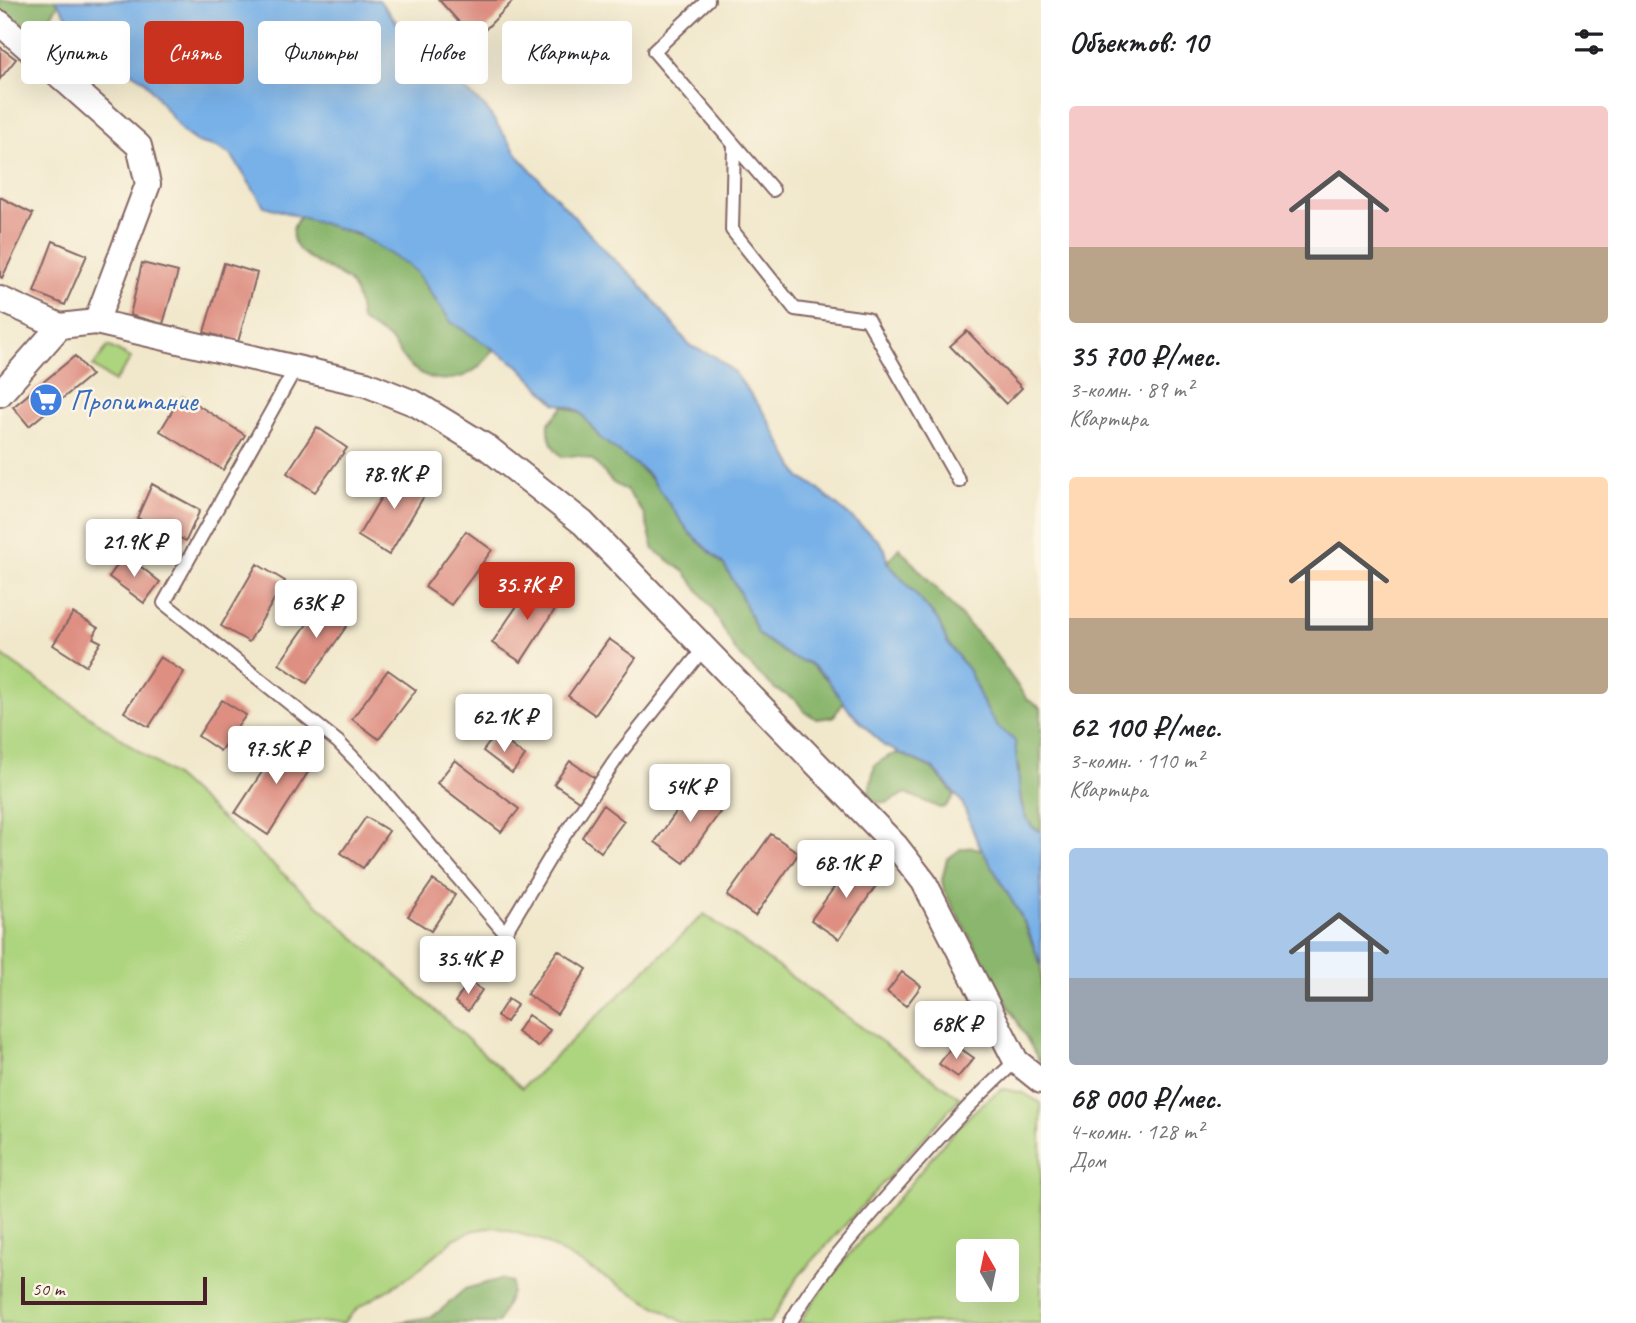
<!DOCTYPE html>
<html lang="ru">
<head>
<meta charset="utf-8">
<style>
  body { margin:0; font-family:Caveat,sans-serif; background:#f6f6f6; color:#202124; height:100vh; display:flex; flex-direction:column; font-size:26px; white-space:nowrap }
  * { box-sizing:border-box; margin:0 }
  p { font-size:23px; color:#757577 }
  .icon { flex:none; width:38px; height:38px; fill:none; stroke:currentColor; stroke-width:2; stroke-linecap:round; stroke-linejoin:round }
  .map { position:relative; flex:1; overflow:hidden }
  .drawer { display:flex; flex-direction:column; background:#fff; width:595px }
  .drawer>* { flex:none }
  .banner { position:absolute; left:21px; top:21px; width:665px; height:63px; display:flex; gap:14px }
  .needle { width:46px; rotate:351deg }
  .fabs { position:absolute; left:956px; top:1239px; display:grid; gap:14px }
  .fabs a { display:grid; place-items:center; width:63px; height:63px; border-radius:7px; background:#fff; box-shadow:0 7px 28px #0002; font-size:35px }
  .scale { position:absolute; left:21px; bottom:18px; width:186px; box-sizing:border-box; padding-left:7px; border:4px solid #4a1f2b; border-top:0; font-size:19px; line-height:24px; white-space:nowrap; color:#4a1f2b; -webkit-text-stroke:5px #fcf5e5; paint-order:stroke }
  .price { position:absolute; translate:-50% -60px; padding:0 16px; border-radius:7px; background:#fff; color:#222; font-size:23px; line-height:46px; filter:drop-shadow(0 2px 4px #0008) }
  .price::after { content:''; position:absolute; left:50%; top:42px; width:21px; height:16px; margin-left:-10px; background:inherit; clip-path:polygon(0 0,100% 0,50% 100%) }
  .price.selected { background:#c8321e; color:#fff }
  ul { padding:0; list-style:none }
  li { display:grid; align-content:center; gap:14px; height:371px; padding:0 28px }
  li span { display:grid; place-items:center; height:217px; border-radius:7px; color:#555 }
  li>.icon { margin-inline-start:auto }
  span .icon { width:126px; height:126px; fill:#fffc; stroke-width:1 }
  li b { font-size:30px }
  h2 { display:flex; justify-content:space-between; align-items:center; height:84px; padding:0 28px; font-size:30px }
  .chip { padding:0 24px; border-radius:7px; background:#fff; box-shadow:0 7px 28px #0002; font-size:24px; line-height:63px }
  .chip.selected { background:#c8321e; color:#fff }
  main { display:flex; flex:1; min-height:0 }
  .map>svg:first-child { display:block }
  .green { fill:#add47e; stroke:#7c7a54; stroke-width:2; fill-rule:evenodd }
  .forest { fill:#8ab66d; stroke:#6a6a4c; stroke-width:2 }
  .water { fill:#77b1e8; stroke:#60688a; stroke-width:2 }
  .building { fill:#de8f82 }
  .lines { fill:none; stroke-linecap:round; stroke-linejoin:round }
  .service-casing { stroke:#846563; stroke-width:16 }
  .minor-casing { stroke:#846563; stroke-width:28 }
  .service { stroke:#fff; stroke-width:12 }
  .minor { stroke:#fff; stroke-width:24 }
  .labels { text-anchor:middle; stroke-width:5; stroke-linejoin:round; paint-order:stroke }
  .shop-label { font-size:30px; fill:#366cbe; stroke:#fcf5e5; text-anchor:start }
</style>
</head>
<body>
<main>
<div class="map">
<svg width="1041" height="1323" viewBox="0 0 1041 1323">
  <rect width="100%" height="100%" fill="#fcf5e5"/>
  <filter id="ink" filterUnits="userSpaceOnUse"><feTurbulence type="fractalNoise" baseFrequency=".0143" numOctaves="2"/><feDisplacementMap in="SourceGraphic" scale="14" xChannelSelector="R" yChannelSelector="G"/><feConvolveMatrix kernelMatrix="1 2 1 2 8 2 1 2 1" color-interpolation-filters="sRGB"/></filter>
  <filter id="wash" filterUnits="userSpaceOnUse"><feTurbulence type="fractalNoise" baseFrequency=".00686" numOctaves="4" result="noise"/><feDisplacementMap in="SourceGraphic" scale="28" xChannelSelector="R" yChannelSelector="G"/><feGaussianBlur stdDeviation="1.57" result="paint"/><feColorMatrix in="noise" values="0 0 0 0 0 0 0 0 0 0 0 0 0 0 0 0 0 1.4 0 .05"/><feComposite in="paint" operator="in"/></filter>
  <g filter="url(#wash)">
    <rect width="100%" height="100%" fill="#f1e8cc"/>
    <path class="green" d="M108,346L131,358L114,382L93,366Z
      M0,654L173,775L522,1088L704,914L960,1098L797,1278L770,1323H685L538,1239L495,1227L475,1230L455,1238L412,1275L358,1308L343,1323H0Z
      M1003,1089L1023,1093L1041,1103V1323H800C826,1276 865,1237 899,1197C931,1160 962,1114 1003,1089ZM968,1251H1006V1290H968Z"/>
    <path class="forest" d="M0,0H56L59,3C56,7 53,14 49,18C37,30 11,21 0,13Z
      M301,215L365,238L408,265L417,273L437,303L493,349C475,381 438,390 409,365C401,357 397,346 389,339C380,332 370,328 361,320C359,308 358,294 350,283C337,267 269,254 301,215Z
      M564,406L582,414L600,438L625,454L659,487L690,533L724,565L738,589L759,635L791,657L809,663L832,684L844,702L833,717L817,719L805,712L796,700L775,689L736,652L711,607L685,572L654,550L644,514L626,490L613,483L593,460L577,455L563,457C552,449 548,436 549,423Z
      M899,548L992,650L1027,699L1041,708V831L1033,827L1025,816L1019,790V765L984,705L969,671L947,642L938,620L887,562Z
      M899,753L932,768L955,795L945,807L940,808L906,793L886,803L871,801L869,791L875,765L889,756Z
      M972,847L983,850L1022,917L1041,966V1064L944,891L942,880L947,859L961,849Z
      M501,1279L512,1282L511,1293L498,1323H395L429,1317L440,1311L465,1289Z"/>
    <path class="water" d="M56,0H379L419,51L485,107L520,158L609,255L637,280L690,346L716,357L735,373L765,414L800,478L812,484L878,540L885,549L887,562L938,620L947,642L969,671L984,705L997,726L1015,741L1021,803L1025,816L1032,827L1041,831V966L1026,925L977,841L962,802L933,768L884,746L849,710L825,676L809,663L791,657L759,635L738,589L724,565L690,533L647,473L600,438L582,414L573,408L555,403L518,365L451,322L417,273L408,265L357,234L264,206L232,156L217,147L197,142L183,132L144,80L85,43Z"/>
    <g id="blocks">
      <path class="building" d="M439,0H514L475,40Z
        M0,47L16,59L0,79Z
        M0,197L33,214L2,278L0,277Z
        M53,241L87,255L65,305L34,292Z
        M142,263L178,272L163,324L130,315Z
        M224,263L257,273L238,342L204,332Z
        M967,331L1022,388L1006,404L950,346Z
        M75,356L91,375L29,426L13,407Z
        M182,395L245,435L223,470L160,431Z
        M317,427L347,448L315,492L287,473Z
        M399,467L430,486L389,555L358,536Z
        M152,484L200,510L186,541L137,518Z
        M466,531L492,550L451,605L425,587Z
        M125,554L160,582L144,603L109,577Z
        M257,564L285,581L249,642L221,626Z
        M533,582L561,600L521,662L492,643Z
        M326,597L353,617L307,683L279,664Z
        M73,613L98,628L93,638L101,642L86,666L53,645Z
        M609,639L636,658L595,715L568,696Z
        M160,657L184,672L149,727L124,712Z
        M388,670L416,690L379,739L352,719Z
        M222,700L246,715L220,751L198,736Z
        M496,734L525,756L512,773L483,751Z
        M285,737L317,758L268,835L235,813Z
        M455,760L519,809L501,832L437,783Z
        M570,761L595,778L579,801L554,784Z
        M696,784L725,805L684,863L655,842Z
        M603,805L624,821L601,852L582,837Z
        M366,817L389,831L363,868L341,853Z
        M771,834L799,853L755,916L727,896Z
        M853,861L880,880L839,939L811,920Z
        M433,880L455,895L431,931L408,916Z
        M558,950L587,969L557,1014L527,994Z
        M902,972L921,986L906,1006L887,992Z
        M469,981L482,990L468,1011L455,1002Z
        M508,999L517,1005L506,1022L497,1016Z
        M528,1015L550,1030L538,1047L517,1032Z
        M954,1044L974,1058L958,1077L939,1064Z"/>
    </g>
  </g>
  <g filter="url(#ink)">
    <use href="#blocks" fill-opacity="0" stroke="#846563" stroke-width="2"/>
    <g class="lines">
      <defs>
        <path id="service" d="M708,0L654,51L773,190
          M734,145L732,230L795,309L867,319L959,481
          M295,369L164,603L338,742L373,778L505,933L557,846L621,752L704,648
          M790,1323C818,1274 854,1234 891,1192C931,1146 970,1102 1016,1061"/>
        <path id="minor" d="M0,23L139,146L148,184L96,322L366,384L416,404L488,448L583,523L896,846L924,882L1016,1061L1041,1081
          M0,299L60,326
          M0,394L60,326L96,322"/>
      </defs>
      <use href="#service" class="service-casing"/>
      <use href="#minor" class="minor-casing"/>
      <use href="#service" class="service"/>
      <use href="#minor" class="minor"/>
    </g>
  </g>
  <defs>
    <symbol id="supermarket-disc" viewBox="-11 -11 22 22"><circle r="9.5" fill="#3f7fe0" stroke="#fcf5e5"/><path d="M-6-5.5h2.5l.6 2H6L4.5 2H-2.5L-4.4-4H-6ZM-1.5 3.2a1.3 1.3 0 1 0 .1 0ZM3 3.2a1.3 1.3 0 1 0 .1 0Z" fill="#fff"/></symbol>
  </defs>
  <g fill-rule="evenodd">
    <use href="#supermarket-disc" x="27" y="381" width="38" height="38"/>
  </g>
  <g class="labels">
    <g class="shop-label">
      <text x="70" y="410">Пропитание</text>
    </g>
  </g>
</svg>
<div class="fabs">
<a><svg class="needle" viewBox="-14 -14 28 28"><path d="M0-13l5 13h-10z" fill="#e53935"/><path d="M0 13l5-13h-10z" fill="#757577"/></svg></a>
</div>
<div class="scale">50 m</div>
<b class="price" style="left:394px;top:511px">78.9K ₽</b>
<b class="price" style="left:134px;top:579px">21.9K ₽</b>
<b class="price selected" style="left:527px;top:622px">35.7K ₽</b>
<b class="price" style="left:316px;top:640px">63K ₽</b>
<b class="price" style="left:504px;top:754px">62.1K ₽</b>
<b class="price" style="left:276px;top:786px">97.5K ₽</b>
<b class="price" style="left:690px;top:824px">54K ₽</b>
<b class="price" style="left:846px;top:900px">68.1K ₽</b>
<b class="price" style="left:468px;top:996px">35.4K ₽</b>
<b class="price" style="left:956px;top:1061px">68K ₽</b>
<div class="banner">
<a class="chip">Купить</a>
<a class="chip selected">Снять</a>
<a class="chip">Фильтры</a>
<a class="chip">Новое</a>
<a class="chip">Квартира</a>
</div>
</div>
<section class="drawer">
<h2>Объектов: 10<svg class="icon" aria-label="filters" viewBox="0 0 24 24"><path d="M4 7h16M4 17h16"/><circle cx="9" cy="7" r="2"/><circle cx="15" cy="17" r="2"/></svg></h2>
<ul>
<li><span style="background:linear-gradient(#f6c9c9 65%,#b9a48a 0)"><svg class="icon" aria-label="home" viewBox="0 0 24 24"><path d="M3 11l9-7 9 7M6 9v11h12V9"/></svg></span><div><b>35 700 ₽/мес.</b><p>3-комн. · 89 m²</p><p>Квартира</p></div></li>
<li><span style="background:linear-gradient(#ffd9b3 65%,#b9a48a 0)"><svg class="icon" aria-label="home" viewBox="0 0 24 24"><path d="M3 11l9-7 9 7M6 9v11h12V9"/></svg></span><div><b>62 100 ₽/мес.</b><p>3-комн. · 110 m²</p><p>Квартира</p></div></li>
<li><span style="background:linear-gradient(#a9c7e8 60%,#9aa5b1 0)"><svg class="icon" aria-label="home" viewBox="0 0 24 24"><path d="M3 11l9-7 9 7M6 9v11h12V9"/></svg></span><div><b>68 000 ₽/мес.</b><p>4-комн. · 128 m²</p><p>Дом</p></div></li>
</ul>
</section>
</main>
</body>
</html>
